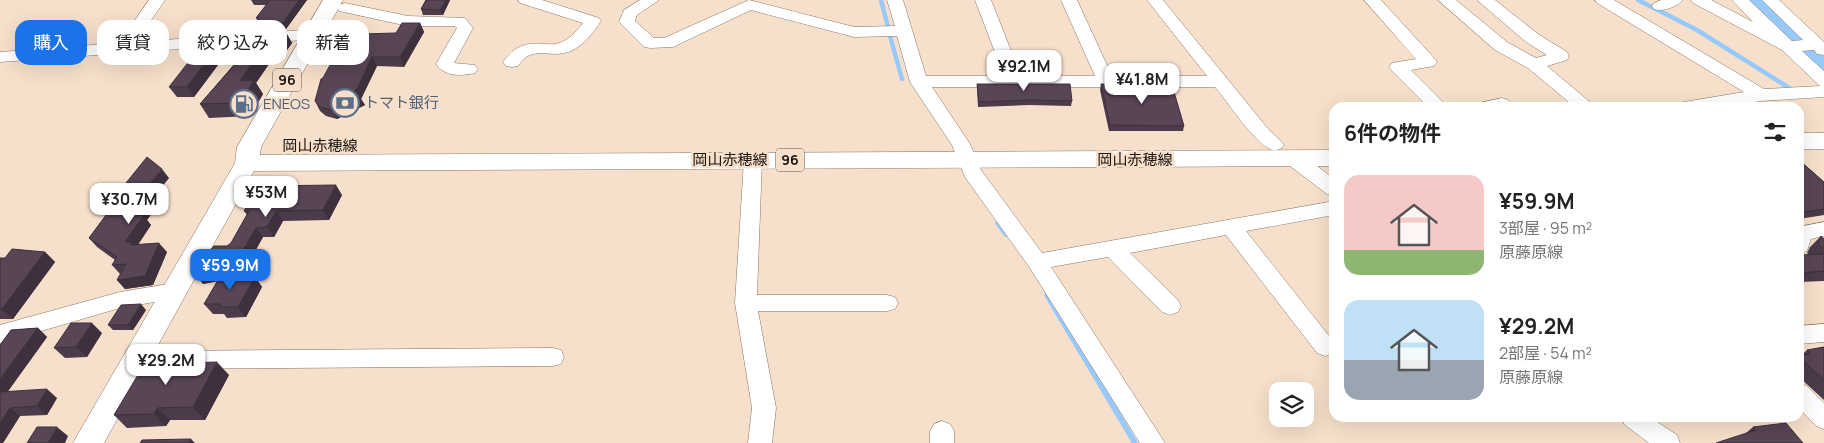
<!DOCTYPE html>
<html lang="ja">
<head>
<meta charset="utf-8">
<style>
  body { margin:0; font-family:Manrope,"Noto Sans JP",sans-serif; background:#f6f6f6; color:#222; height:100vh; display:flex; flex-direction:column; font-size:19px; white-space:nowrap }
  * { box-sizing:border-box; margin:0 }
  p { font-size:16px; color:#767676 }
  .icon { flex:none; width:28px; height:28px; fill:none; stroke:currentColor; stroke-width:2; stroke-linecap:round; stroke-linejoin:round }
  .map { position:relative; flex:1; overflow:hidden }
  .details { position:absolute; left:1329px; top:102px; width:475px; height:320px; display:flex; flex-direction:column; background:#fff; border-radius:15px; box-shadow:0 5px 20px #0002 }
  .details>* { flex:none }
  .banner { position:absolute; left:15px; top:20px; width:475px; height:45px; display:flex; gap:10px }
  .fabs { position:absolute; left:1269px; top:382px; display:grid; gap:10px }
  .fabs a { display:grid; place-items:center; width:45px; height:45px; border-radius:10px; background:#fff; box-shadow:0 5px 20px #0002; font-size:25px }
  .price { position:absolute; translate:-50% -42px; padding:0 11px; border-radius:10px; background:#fff; color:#222; font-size:16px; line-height:32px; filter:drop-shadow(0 1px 2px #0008) }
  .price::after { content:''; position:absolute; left:50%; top:30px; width:15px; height:11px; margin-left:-8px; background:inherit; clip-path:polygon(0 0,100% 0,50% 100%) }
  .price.active { background:#1a73e8; color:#fff }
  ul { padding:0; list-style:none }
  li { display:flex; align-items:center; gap:15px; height:125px; padding:0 15px }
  li span { display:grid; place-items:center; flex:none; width:140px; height:100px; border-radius:15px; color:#555 }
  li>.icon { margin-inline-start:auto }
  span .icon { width:60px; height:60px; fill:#fffc; stroke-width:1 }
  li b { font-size:21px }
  h2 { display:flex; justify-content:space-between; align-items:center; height:60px; padding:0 15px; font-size:21px }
  .tag { padding:0 18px; border-radius:15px; background:#fff; box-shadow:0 5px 20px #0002; font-size:18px; line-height:45px }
  .tag.active { background:#1a73e8; color:#fff }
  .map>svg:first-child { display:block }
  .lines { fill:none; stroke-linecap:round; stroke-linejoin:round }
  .stream-far1 { stroke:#97c9fa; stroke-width:4.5 }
  .stream { stroke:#97c9fa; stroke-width:5.5 }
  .river { fill:#97c9fa; fill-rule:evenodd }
  .minor-casing { stroke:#897563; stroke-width:1 }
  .major-casing { stroke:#897563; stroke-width:1 }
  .minor { fill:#fff; fill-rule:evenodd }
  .major { fill:#fff; fill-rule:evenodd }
  .wall { fill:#4c3b4a }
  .shaded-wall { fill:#3e303c }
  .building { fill:#584556; stroke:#3e303c }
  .labels { text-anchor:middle; stroke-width:5; stroke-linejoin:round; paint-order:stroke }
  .shield { fill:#f6e0cb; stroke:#5c5045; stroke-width:1 }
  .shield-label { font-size:14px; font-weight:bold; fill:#1a130c }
  .service-label { font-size:15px; fill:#4e5e75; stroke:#f6e0cb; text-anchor:start }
  .street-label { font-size:15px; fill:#1a130c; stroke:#f6e0cb }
</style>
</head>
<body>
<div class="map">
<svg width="1824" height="443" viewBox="0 0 1824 443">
  <rect width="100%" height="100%" fill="#f6e0cb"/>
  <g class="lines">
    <path class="stream-far1" d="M881,0L888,27
      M1638,0L1697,30L1791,89
      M890,36L902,79"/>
    <path class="stream" d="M998,223L1006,234
      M1047,295L1135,443"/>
    <path class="river" d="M1738,0H1764L1824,56V79L1815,77Z"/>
    <defs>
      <path id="minor" d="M149,0H165L136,42L331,28L337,29L339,33L337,37L331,38L0,62V52L119,43Z
        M518,0H542L599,18L601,21C593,33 584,45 571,51C549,60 533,43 518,66L512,67L506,66L503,62C514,47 525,42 543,44C548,44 554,45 559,43C569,40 577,31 583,23L520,3Z
        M640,0H659L637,15L635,21L654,38H664L749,0L854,27L895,26L887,0H903L926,76H1004L975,0H991L1021,76H1095L1061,0H1077L1112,76H1207L1147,0H1163L1269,130L1284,144L1282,148C1277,150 1274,151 1270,149C1254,142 1227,101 1215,87H932L970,144L981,170L1042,253L1334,201V215L1246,231L1333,341V353L1325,356L1317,353L1226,235L1130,253L1178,300L1181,306L1178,312L1170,315L1162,312L1108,257L1051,267L1165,443H1140L1030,268L965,177L952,145L910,82L897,36L854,37L751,10L673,47L650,48L644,47L619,22L624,10Z
        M1364,0H1381L1434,58L1437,62L1434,66L1411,70L1449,108H1429L1392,71L1389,67L1392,63L1416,59Z
        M1438,0H1456L1507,42L1536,58L1547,55L1526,42L1477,0H1495L1538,34L1567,52L1569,56L1567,60L1547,66L1597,108H1576L1528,68L1495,50Z
        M1595,0H1614L1764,89L1820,86L1782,50L1693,3L1691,0H1711L1753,22L1732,0H1749L1792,41L1803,40L1762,0H1779L1824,42V55L1817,54L1814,50L1802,51L1824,71V97L1761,101L1721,108H1675L1678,104L1684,102L1744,92L1597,3Z
        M1661,0H1683C1677,7 1663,12 1654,9L1652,6L1654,3Z
        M345,3L408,16L465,18L473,28L454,63L475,65L478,69L475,73C461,76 445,77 436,64L457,28L454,26H408L339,11L337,8L339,5Z
        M1502,98L1508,100L1516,108H1472L1475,104Z
        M1293,152L1300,153L1334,179V196L1327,194L1286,163L1284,158L1286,153Z
        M753,154L760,155L762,160L757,295H887L895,297L898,303L895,309L887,311H758L776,408L772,443H748L752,408L735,303L744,160L746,155Z
        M1824,222V236L1811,239L1807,251L1799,254V227Z
        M175,283L183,285L186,291L183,297L120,308L0,343V325L120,292Z
        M1824,324V342L1799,344V326Z
        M553,348L561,350L564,357L561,364L553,366L162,369L154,367L151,360L154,353L162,351Z
        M1799,383L1807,386L1824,403V429L1816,426L1799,408Z
        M1621,418H1651L1677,435L1680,443H1649L1625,425Z
        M942,421L950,424L954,431V443H930V431L934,424Z"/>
      <path id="major" d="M323,0H343L261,147L260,155L1334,150V166L254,171L104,443H73L235,163L237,147Z
        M1799,133H1824V149H1799Z"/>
    </defs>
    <use href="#minor" class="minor-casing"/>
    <use href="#major" class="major-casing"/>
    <use href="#minor" class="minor"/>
    <use href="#major" class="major"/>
  </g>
  <path class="wall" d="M251,0H307L286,29H284L292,43L277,64H269L256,83L263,94L250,116L209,118L200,104L237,61H236L228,48L258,31L254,25L258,20L256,18L267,5H254Z
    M426,0H450L443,15H423L421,9Z
    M420,23L424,32L404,67L377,66L361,99L365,105L337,119L326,116L320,111L315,101L323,78L396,33Z
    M211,55L218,65L194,97H177L169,87Z
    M977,84L1072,101L1071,106L1029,105L978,107L977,89Z
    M1101,84L1184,126L1183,131H1109L1100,90Z
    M1799,160L1824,182V215L1799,219Z
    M169,178L155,195L157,198L148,209L152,213L147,220L151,225L138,245L167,252L153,285L125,289L117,280L121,274H120L112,265L115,260L97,247L89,238L128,186L126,183Z
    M342,195L329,220L283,221L274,237H263L242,275L250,277H255L262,287L246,317L227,318L224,314H213L204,304L218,281L203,284L227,246L231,243L247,215L244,211Z
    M1821,236L1824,239V281L1799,282V255H1809L1807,253L1810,247Z
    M45,252L55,262L13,319H0V258H5Z
    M146,310L133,330H113L108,325Z
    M38,328L47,337L8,391L57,398L47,415L20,416L3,443H0L11,330Z
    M102,333L87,357L65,358L54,348Z
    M1824,347V400L1799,377V355H1802L1807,350Z
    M190,363L229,375L205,420H170L166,426L127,428L114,415Z
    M1753,427L1803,443L1746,433Z"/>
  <path class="shaded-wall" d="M299,0H307L286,29L283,23Z
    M446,0H450L443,15L440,10Z
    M420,23L424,32L404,67L400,57Z
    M284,29L292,43L277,64L269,50Z
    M261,50L269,64L256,83L263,94L250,116L241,103L240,81Z
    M211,55L218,65L194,97L187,87Z
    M372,57L377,66L361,99L365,105L337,119L332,110Z
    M162,169L169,178L155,195L157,198L148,209L152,213L147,220L151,225L136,247L141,251L125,242L138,204L145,189Z
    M336,185L342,195L329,220L323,210Z
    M276,211L283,221L274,237L267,227Z
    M256,228L263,237L241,276L203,284L195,274Z
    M159,243L167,252L153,285L125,289L117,280Z
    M45,252L55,262L13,319L2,309Z
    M249,275L253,280L255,277L262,287L246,317L238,307Z
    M141,304L146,310L133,330L128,325Z
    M92,323L102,333L87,357L76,347Z
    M38,328L47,337L1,401L0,400V379Z
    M186,358L198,370L183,363Z
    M217,362L229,375L205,420L193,407Z
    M47,389L57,398L47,415L37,406Z
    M10,408L20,416L3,443H0V423Z
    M157,408L170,420L166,426L154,414Z
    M57,427L68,436L65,443H48Z
    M191,439L195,443H188Z"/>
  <path class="building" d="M270,0H299L283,23L254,25L259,18H256Z
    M426,0H446L440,10L421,9Z
    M402,23H420L400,57H372L357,89L354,91L360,96L332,110L320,107L315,101L321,79L323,78L330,65H345L361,34L396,33Z
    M284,29L269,50H261L240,81L254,80L241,103L200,104L249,48H228L239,32Z
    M194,55H211L187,87H169Z
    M977,84H1070L1072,101L1030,100L979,102Z
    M1101,84L1172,85L1184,126L1110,125Z
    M147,157L162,169L145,189H150L138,204H144L136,216L144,215L125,242H133L130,245L159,243L145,276L117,280L126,264L112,265L117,257L89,238L130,183H126Z
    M1799,160L1824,182V209L1799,213Z
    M336,185L323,210L276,211L267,227L256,228L234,266L195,274L210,250L214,246H227L231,243L249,211H244L260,186Z
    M1821,236L1824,239V249L1818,243Z
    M12,249L45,252L2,309H0V258H5Z
    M1824,254V271L1799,273V255Z
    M221,275H249L248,277H255L238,307H219L221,304H204Z
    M141,304L128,325H108L121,305Z
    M71,323H92L76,347L54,348Z
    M38,328L0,379V345L11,330Z
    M1824,347V380L1799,357V355L1810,354L1807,350Z
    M148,358H186L183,363L217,362L193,407L157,408L154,414L114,415Z
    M47,389L37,406L10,408L0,423V392Z
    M1786,423L1803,443H1716L1756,430L1753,427Z
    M37,427H57L48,443H27Z
    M191,439L188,443H140L142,440Z"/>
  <defs>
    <symbol id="bank-ring" viewBox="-11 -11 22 22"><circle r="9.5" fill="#f6e0cb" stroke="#5c6f8a" stroke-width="1.5"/><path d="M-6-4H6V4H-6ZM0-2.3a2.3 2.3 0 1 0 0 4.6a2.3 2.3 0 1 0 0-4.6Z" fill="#5c6f8a"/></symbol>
    <symbol id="fuel-ring" viewBox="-11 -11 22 22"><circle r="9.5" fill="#f6e0cb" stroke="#5c6f8a" stroke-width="1.5"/><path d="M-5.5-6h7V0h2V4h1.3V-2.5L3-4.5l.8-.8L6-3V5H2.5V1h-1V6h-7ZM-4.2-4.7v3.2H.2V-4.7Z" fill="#5c6f8a"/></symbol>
  </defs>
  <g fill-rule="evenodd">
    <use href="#bank-ring" x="329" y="87" width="32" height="32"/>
    <use href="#fuel-ring" x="228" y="88" width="32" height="32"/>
  </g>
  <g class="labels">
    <g class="shield">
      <rect x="273" y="68.5" width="28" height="23" rx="4"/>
      <rect x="776" y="148.5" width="28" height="23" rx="4"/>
    </g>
    <g class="shield-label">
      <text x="287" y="85">96</text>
      <text x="790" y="165">96</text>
    </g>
    <g class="service-label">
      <text x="364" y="108">トマト銀行</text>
      <text x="263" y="109">ENEOS</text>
    </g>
    <g class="street-label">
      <text x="320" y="151">岡山赤穂線</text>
      <text x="730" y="165">岡山赤穂線</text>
      <text x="1135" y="165">岡山赤穂線</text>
    </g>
  </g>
</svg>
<div class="fabs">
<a><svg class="icon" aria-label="layers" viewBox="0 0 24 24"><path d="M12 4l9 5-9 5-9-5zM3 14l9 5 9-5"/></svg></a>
</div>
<b class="price" style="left:1024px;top:92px">¥92.1M</b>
<b class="price" style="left:1142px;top:105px">¥41.8M</b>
<b class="price" style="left:266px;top:218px">¥53M</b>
<b class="price" style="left:129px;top:225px">¥30.7M</b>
<b class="price active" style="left:230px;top:291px">¥59.9M</b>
<b class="price" style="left:166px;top:386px">¥29.2M</b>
<div class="banner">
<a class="tag active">購入</a>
<a class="tag">賃貸</a>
<a class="tag">絞り込み</a>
<a class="tag">新着</a>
</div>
<section class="details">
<h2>6件の物件<svg class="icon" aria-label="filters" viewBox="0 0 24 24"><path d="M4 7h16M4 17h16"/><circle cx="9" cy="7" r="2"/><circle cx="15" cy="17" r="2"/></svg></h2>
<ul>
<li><span style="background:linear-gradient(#f6c9c9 75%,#8fb573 0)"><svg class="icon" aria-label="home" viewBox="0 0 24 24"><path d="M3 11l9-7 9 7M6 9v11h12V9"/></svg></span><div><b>¥59.9M</b><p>3部屋 · 95 m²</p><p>原藤原線</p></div></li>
<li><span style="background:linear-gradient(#bfe0f5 60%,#9aa5b1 0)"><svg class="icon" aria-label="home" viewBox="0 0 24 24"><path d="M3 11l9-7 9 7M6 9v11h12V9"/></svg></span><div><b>¥29.2M</b><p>2部屋 · 54 m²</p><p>原藤原線</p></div></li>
</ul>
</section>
</div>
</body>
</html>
